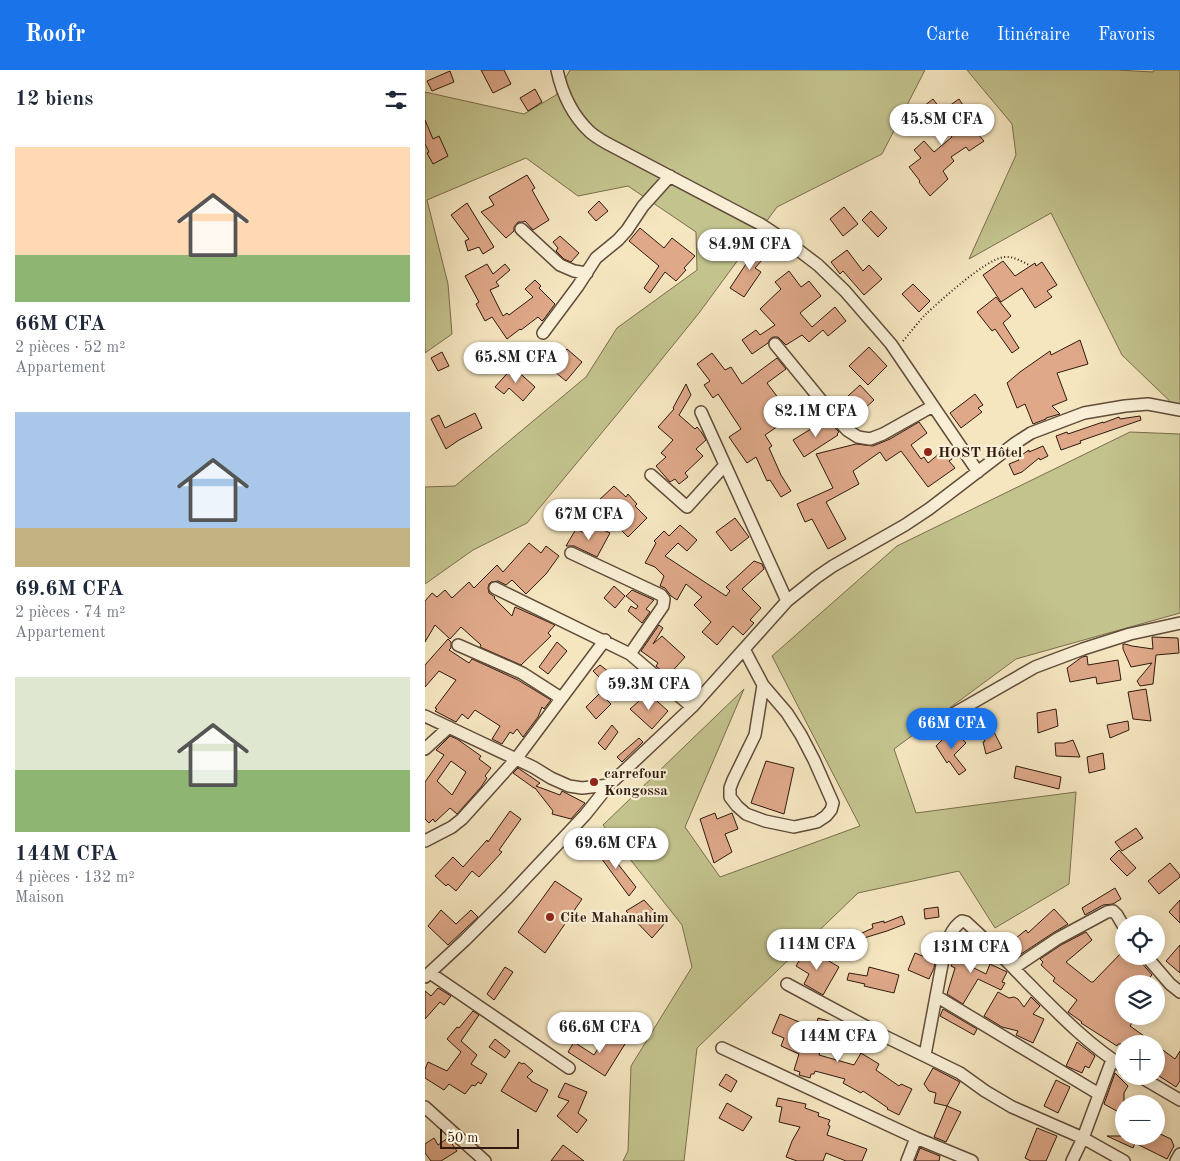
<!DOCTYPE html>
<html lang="fr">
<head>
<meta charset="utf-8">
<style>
  body { margin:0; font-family:"Old Standard TT",serif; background:#f6f6f7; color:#1f2937; height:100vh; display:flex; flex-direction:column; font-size:19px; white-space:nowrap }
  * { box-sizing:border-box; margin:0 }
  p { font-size:16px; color:#747a83 }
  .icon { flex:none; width:28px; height:28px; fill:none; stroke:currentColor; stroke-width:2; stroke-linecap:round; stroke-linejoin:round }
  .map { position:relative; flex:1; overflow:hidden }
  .side { display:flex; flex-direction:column; background:#fff; width:425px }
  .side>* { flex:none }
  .buttons { position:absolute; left:690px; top:845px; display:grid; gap:10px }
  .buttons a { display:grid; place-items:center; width:50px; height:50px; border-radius:50%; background:#fff; box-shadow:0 2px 12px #0003; font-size:25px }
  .scale { position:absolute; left:15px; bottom:12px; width:79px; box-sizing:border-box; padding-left:5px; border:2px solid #31190e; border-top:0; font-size:14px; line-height:18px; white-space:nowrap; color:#31190e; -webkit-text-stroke:4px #f8efd6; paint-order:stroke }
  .price { position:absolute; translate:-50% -42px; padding:0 11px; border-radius:18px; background:#fff; color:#222; font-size:16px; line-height:32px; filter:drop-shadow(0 1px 2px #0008) }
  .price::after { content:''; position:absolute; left:50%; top:30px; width:15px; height:11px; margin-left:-8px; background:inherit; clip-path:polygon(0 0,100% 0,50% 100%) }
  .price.active { background:#1a73e8; color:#fff }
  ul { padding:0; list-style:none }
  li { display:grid; align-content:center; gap:10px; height:265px; padding:0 15px }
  li span { display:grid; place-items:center; height:155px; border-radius:0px; color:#555 }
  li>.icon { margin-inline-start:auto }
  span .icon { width:90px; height:90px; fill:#fffc; stroke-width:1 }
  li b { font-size:21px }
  h2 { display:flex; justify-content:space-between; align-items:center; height:60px; padding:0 15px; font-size:21px }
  header { display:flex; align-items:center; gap:30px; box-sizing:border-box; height:70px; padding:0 25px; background:#1a73e8; color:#fff }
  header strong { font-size:24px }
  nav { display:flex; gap:28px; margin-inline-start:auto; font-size:18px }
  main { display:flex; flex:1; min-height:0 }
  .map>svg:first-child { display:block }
  .green { fill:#c3c38d; stroke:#7a6e4e }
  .building { fill:#dea889; stroke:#31190e; fill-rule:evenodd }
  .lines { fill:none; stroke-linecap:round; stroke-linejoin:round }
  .minor-casing { stroke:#624c3a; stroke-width:14 }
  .path { stroke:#31190e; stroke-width:2; stroke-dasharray:1 2.5; stroke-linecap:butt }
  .minor { stroke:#f8efd6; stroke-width:11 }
  .poi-dot { fill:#8f2418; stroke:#f8efd6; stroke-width:2 }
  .labels { text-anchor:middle; stroke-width:4.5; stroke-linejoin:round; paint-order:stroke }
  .poi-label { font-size:15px; font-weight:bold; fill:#31190e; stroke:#f8efd6; text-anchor:start }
</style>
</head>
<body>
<header>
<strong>Roofr</strong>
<nav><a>Carte</a><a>Itinéraire</a><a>Favoris</a></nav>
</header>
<main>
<section class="side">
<h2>12 biens<svg class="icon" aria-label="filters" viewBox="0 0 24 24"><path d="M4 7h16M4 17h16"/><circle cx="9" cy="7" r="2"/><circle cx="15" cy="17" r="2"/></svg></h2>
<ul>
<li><span style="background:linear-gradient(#ffd9b3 70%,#8fb573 0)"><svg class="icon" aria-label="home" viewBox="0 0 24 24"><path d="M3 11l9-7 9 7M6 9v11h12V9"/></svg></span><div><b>66M CFA</b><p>2 pièces · 52 m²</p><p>Appartement</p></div></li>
<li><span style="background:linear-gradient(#a9c7e8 75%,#c2b280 0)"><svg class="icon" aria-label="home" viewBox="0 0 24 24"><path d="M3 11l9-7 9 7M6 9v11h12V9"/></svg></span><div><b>69.6M CFA</b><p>2 pièces · 74 m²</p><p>Appartement</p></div></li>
<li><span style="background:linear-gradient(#dfe7d0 60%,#8fb573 0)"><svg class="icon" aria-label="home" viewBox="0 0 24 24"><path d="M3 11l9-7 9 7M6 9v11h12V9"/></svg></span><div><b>144M CFA</b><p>4 pièces · 132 m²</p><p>Maison</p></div></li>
</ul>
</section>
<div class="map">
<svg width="755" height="1091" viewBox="0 0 755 1091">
  <rect width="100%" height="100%" fill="#f5e6c0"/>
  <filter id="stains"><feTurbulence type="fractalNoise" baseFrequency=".004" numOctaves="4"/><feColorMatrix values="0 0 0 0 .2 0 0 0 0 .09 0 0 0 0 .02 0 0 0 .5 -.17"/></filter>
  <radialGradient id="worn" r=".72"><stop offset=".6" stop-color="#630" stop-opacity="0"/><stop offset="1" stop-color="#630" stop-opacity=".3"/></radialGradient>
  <path class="green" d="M145,0H500L457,84L352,137L274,243L194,342L102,453L48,480L0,514V417L30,416L161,307L192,258L272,200L271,162L203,116L153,126L101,88L2,130L23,214L27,264L0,283V22L99,44L131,25Z
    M542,0H692L728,2L729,0H755V341L697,285L626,143L544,189L591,85L587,54Z
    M705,362L755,364V543L591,589L469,679L491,743L651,722L644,814L570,858L534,801L433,823L272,978L259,1091H198L203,1081L206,996L267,897L257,855L178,755L319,619L260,757L295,807L435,756L347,586L472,476Z"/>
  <path class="building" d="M56,0H79L86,14L68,23Z
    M25,1L29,12L7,21L2,11Z
    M110,19L117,32L103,41L95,28Z
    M508,29L517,41L534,29L540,38L525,48L537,64L546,56L559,71L544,81L541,77L526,87L529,91L518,101L523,109L505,126L494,112L495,111L484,97L496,88L489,80L499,71L509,82L527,67L516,51L507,57L494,40Z
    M0,50L8,69L14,66L23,86L8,94L2,83L4,82L0,74Z
    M102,105L110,118L107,120L124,150L108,160L100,151L98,152H93L89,157V161L81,168L56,142L69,135L64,127Z
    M174,131L183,141L171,151L163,142Z
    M42,133L69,177L58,184L54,177L43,181L40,171L44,169L26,145Z
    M419,137L433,154L418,166L405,149Z
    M446,141L462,158L453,167L437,150Z
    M215,158L239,178L247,168L270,186L259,198L261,200L251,211L240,202L225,223L219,218L234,196L204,171Z
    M135,166L154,183L146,192L139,189L131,181L133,178L128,172Z
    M337,172L346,180L330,198L336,202L319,227L305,218L321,194L319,192Z
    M422,180L438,201L444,195L457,209L439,225L418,201L415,204L406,192Z
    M578,191L590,206L610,193L611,196L617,192L632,215L622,221L627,227L610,238L597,218L576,232L558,205Z
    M62,194L68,204L80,194L85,200L71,212L74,216L65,220L78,246L82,243L84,245L108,227L100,219L110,210L116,216L114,218L130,234L119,249L117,251L113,247L96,260L95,259L82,269L67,247L60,251L51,234L54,232L40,206Z
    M364,201L376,217L384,211L396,226L375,243L387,257L410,237L421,251L403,266L398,260L384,272L377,265L361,275L353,267H348L345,269L343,273L327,284L317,270L331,260L335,265L350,255L335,239L356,219L350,212Z
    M488,214L505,231L494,242L477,224Z
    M571,227L586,246L578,253L594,278L587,283L570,259L567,261L552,242Z
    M655,270L663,294L632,303L642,330L627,336L635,344L621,348V349L608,354L600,334L592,338L582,313L595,302L625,281L626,285Z
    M444,277L462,296L443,315L424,296Z
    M142,279L157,292L141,311L125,298Z
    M17,282L24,296L13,301L6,288Z
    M55,282L63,294L55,300L46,288Z
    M287,283L300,300L306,297L317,314L352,288L361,299L342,313L354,329L349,332L362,350L340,365L347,376L344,378L356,405L366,421L356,427L345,410L342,411L331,387L322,393L304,367L316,359L293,324L288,328L279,315L285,311L272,294Z
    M88,297L110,317L98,331L84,318L79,324L70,317Z
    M261,314L266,325L254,345L270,359L272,357L277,363L281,370L271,379L278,386L260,403L263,407L254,414L250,409L245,412L231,396L241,387L236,383L248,370L233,357L249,339L248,338Z
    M435,315L449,330L425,352L411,337Z
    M550,324L558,335L553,338L557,342L536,358L525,343Z
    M50,343L57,358L34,370L21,379L6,349L14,345L20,358Z
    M715,346L716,350L655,371L656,373L636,380L631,366L642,362L643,364L678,352V353L694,347L695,349Z
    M402,349L414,362L412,364L413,365L379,387L368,370Z
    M494,352L502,363L486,375L496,389L499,387L503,393L520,379L527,389L524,391L530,398L503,417L476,381L461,391L455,382L428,401L434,414L401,432L421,469L403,479L387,449L380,452L372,434L408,418L391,384L431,374L448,376L465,369Z
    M618,376L623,386L615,390L614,388L597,402L589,405L584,394L594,390L592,388L604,380V382Z
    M189,416L201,427L203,424L212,434L210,436L222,448L203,467L191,455L194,453L172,432Z
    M310,448L324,467L306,481L291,462Z
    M255,455L272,470L262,481L253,473L240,486L301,526L305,521L301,517L329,491L337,494L339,499L317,519L336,538L325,550L329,553L318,565L308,556L292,575L277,562L286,552L269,535L277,527L261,514L252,530L246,526L240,518L235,516L239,506L230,497L220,493L231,473L229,471L239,461L244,466Z
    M170,456L185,463L172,487L149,476H141L151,459L166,466Z
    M104,473L116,483L121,476L134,486L121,504L101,524L87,510L81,515L73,511L66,512L64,514L63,518L64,523L70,527L69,528L87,546L90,537L130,555L123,563L126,566L96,595L55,577L56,575L36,557L25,569L10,555L0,572V531L7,523L12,527L20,520L27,528L44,512L49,518L72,495L78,502Z
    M189,516L200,526L190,538L179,528Z
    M207,520L229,530L221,539L225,542L217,553L203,541L206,536L211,539L213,536L201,526Z
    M234,555L238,558L228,574L237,566L260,587L243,606L231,596L233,593L216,581Z
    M727,567L753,568L754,583L731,585L728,614L715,616L712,611L727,593L706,597L698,579V574H700L707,576L728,579Z
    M23,569L26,572V578L24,580L44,593L47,589L93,610L126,630L119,639L117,637L113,647L98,667L92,659L88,664L85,662L77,674L67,669L75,656L50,640L43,649L37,644L31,652L10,641L12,639L10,638L31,610L14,601L0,617V595Z
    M132,572L142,581L123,604L114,597Z
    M662,586L663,595L693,590L696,610L672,614L671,607L645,612L642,598L657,587Z
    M175,595L188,605L181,614L168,601Z
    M721,619L726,651L708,649L703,622Z
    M175,623L186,634L171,649L161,637Z
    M223,623L243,641L227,659L205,639Z
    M631,639L633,656L613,663L612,643Z
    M564,645L570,656L567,658L577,678L561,684L558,672L560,671L551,653Z
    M703,651L704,660L685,668L682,655Z
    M187,655L193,662L180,680L173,673Z
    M528,659L541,673L529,685L541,700L534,705L524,691L522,693L511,676Z
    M25,666L32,669L56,686L54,689L66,698L60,706L62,708L56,717L32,744L25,738L10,752L8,749L4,753L0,749V712L19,685L11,680ZM26,691L41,702L27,725L12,711Z
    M214,668L218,672L197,692L192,687Z
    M648,670L655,687L631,686L630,673H639Z
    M678,683L680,699L664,703L662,687Z
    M341,691L369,698L359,744L326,733Z
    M591,696L636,707L634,719L589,708Z
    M93,698L115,713L111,716L135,725L137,721L160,733L146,749L127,744L128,741L110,718H109L88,703Z
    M85,741L96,749L74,780L77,782L54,807L47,801L31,821L23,814L21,816L10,806L28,787L38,797L62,770L63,772Z
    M290,743L292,749L307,743L313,759L300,764L307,782L289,793L275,749Z
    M711,758L718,768L697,781L690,772Z
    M178,775L211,817L204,826L171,781Z
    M694,780L711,798L702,806L685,789Z
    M745,793L755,805V807L734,824L723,811Z
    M130,811L157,829L120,883L93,862Z
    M690,818L696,829L688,834L678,835L660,845L657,838Z
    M219,830L240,853L227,868L201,841Z
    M755,830V853L744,842Z
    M513,837L514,847L500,849L499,839Z
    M629,839L643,854L628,863L596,884L586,872L601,860L603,863Z
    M16,840L31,854L46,840L53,847L23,875L3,856Z
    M477,846L480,854L462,861L439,868L437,863L448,858L447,854L459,851V853Z
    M661,862L667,870L641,892L666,912H668L699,880V886H714L715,891L727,905L719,914H699V946H712L705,956L730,974H693L692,976L656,953L657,952L643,942L652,930L628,911L630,908L616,895L618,892L615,889L636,875Z
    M539,869L553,876L543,895L561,904L565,894L582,902L577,912L580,913L576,920L553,909L538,934L522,924L530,898L526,896Z
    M755,875V903L741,891Z
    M382,878L414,897L398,925L379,914L384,904L371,896Z
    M490,883L510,891L509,898L504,909L483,900Z
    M80,897L88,902L69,930L62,924Z
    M444,897L474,905L469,923L439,916L440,914L422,910L424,903L442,906Z
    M13,918L26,926L19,935L15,932L0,949V921L6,926Z
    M573,922L584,928L589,927L593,929L599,937L606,927L615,936L608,944L619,949L608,973L591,965L593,961L577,957L559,946Z
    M518,939L552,959L549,965L515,946Z
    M48,941L54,945L36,971L52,985L46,994L62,1004L56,1014L53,1012L50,1016L47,1015L40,1024L24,1014L19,1020L0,1008V999L3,992L22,1001L36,982L22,969L32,957L34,958Z
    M355,944L379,954V953L391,956L393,948L411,953L409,963L401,961L394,985L429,995L436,983L454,994L451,1000L474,1016L476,1014L487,1019L474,1045L462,1039L463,1038L438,1021L436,1023L418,1013L420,1009L390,1001L389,1004H386L385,1008L374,1005L375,1002L369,1000L374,984L356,976L359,968L347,963Z
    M183,963L200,974L180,1006L143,982L149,972L169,985Z
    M70,969L85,981L80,988L64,977Z
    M652,972L670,986L664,998L660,996L657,1003L641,996Z
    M731,975L750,989L755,981V1011L751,1017L731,1004Z
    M94,992L97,994L99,993L108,1001L102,1007L106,1010V1011L123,1020L111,1042L76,1021Z
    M508,998L535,1012L522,1036L509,1033L511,1023L504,1021L499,1014Z
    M690,1003L703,1016L699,1023V1045L679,1034Z
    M301,1004L312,1011L306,1022L294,1015Z
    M631,1010L645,1017L633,1043L619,1036Z
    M140,1013L162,1022L153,1043L162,1050L152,1063L132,1046L144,1031L133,1027Z
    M353,1028L381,1034L380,1038L394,1043L393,1046L405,1050L403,1055L405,1056L402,1065L442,1079L437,1091H421L401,1083L398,1091H372L361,1087L367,1071L375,1057L354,1052L357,1037L351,1036Z
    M302,1033L327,1047L318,1061L294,1048Z
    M522,1036L536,1042L521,1072L509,1067Z
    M612,1058L632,1066L621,1091H606L600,1088Z
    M731,1062L746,1069L749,1076L742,1089L710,1073L708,1078L682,1066H731Z
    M9,1068L13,1075L23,1068L32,1081L16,1091H6L0,1083V1074Z
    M138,1075L159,1091H126Z
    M495,1078L515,1086L514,1091H490Z"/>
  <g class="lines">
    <defs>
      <path id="minor" d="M132,0C137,23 148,46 165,62C172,68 181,73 189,77L337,155L364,173L393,195L420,221L466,274L553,402
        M96,159L135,195L149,201L162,203
        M118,263L153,216L171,188L193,170L202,160L218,136L245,106
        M350,274L409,346L422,360L433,367L445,369L458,364L508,336
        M276,342L362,531
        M226,405L262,437L300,395
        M146,483L236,525L239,529L238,536L205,584
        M70,518L205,584L267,637
        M33,575L97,603L136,628
        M319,579L338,615L362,643L376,665L389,690L408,733L406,740L401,746L392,752L369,757L340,751L321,744L312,736L305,727V718L308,710L330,665L338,615
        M0,646L108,697L126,708L144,716L157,718L184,715
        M514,652L610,597L658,579L705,564L755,553
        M0,679L24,657
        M0,771L27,757L37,749L91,689L180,570
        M721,886L745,914L755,922
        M589,898L632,869L682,842L688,841L692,845L699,857
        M5,903L144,998
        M0,907L40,870L83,827L160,745L184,715L267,637L362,531L392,507L408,496L480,455L504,439L589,374L606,363L659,343L700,336L723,334L755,340
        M362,914L455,964L535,1003L560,1021L587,1037L658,1068L699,1091
        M511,926L674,1024
        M297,978L491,1068L547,1091
        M500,985L519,884C522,872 526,858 537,851L541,852C562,871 582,891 601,911C632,942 662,974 699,997
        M714,1006L755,1030
        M0,1037L60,1091
        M482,1091L491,1068
        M647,1091L658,1068L687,990
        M751,1091L755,1084"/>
    </defs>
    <use href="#minor" class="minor-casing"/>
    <path class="path" d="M478,271C486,262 493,252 501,244C515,231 561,189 579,187C588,186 596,191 604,195"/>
    <use href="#minor" class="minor"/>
  </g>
  <g class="poi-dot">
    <circle cx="503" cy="382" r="5"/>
    <circle cx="169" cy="712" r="5"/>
    <circle cx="125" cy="847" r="5"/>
  </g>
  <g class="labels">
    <g class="poi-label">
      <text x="513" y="387">HOST Hôtel</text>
      <text x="179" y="708">carrefour<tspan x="179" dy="17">Kongossa</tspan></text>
      <text x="135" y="852">Cite Mahanahim</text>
    </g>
  </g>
  <rect width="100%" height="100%" filter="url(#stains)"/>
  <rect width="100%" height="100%" fill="url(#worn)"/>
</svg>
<div class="buttons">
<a><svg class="icon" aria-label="locate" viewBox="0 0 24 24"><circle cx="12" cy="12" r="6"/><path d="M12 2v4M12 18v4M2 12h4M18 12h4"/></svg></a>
<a><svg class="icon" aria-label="layers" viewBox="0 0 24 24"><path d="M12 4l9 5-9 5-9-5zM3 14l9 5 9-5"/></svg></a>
<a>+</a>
<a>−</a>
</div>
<div class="scale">50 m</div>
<b class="price" style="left:517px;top:76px">45.8M CFA</b>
<b class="price" style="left:325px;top:201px">84.9M CFA</b>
<b class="price" style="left:91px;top:314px">65.8M CFA</b>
<b class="price" style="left:391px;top:368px">82.1M CFA</b>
<b class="price" style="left:164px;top:471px">67M CFA</b>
<b class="price" style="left:224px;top:641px">59.3M CFA</b>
<b class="price active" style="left:527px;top:680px">66M CFA</b>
<b class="price" style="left:191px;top:800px">69.6M CFA</b>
<b class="price" style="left:392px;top:901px">114M CFA</b>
<b class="price" style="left:546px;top:904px">131M CFA</b>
<b class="price" style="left:175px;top:984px">66.6M CFA</b>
<b class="price" style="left:413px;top:993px">144M CFA</b>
</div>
</main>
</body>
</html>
